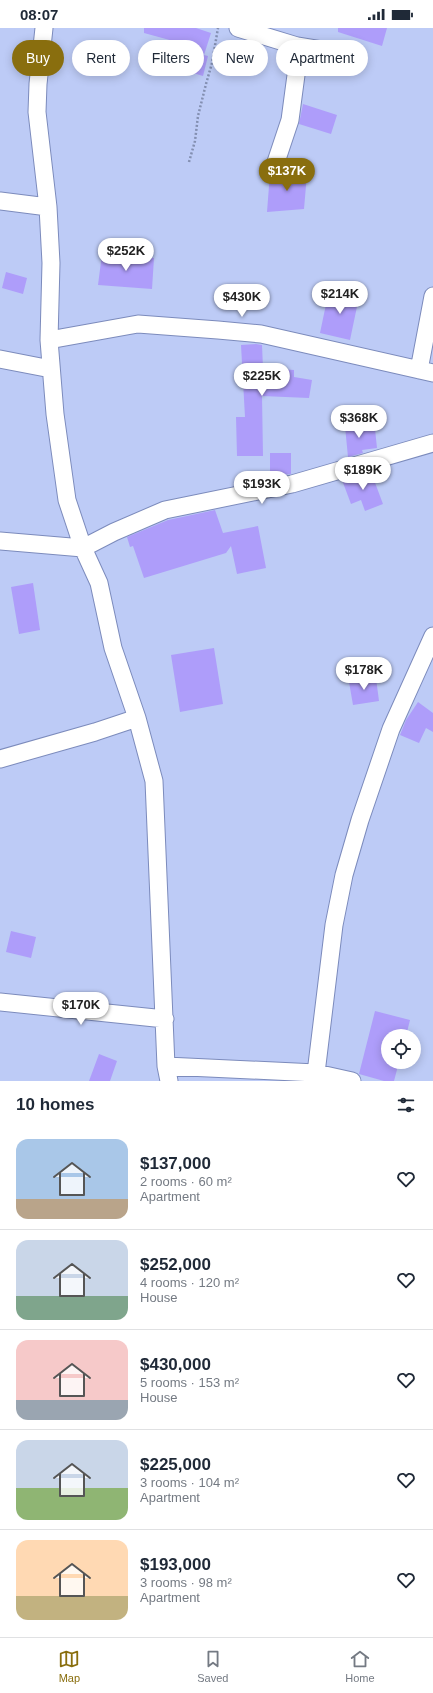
<!DOCTYPE html>
<html lang="en">
<head>
<meta charset="utf-8">
<style>
  body { margin:0; font-family:Arial,sans-serif; background:#f6f6f7; color:#1f2937; height:100vh; display:flex; flex-direction:column; font-size:15px; white-space:nowrap }
  * { box-sizing:border-box; margin:0 }
  p { font-size:13px; color:#747a83 }
  .icon { flex:none; width:22px; height:22px; fill:none; stroke:currentColor; stroke-width:2; stroke-linecap:round; stroke-linejoin:round }
  .map { position:relative; height:1053px; overflow:hidden }
  .sheet { display:flex; flex-direction:column; background:#fff; flex:1 }
  .sheet>* { flex:none }
  .banner { position:absolute; left:12px; top:12px; width:409px; height:36px; display:flex; gap:8px }
  .buttons { position:absolute; left:381px; top:1001px; display:grid; gap:8px }
  .buttons a { display:grid; place-items:center; width:40px; height:40px; border-radius:50%; background:#fff; box-shadow:0 2px 10px #0003; font-size:20px }
  .price { position:absolute; translate:-50% -34px; padding:0 9px; border-radius:14px; background:#fff; color:#222; font-size:13px; line-height:26px; filter:drop-shadow(0 1px 2px #0008) }
  .price::after { content:''; position:absolute; left:50%; top:24px; width:12px; height:9px; margin-left:-6px; background:inherit; clip-path:polygon(0 0,100% 0,50% 100%) }
  .price.active { background:#896e0e; color:#fff }
  ul { padding:0; list-style:none }
  li { display:flex; align-items:center; gap:12px; height:100px; padding:0 16px }
  li+li { border-top:1px solid #e0e1e3 }
  li span { display:grid; place-items:center; flex:none; width:112px; height:80px; border-radius:12px; color:#555 }
  li>.icon { margin-inline-start:auto }
  span .icon { width:48px; height:48px; fill:#fffc; stroke-width:1 }
  li b { font-size:17px }
  h2 { display:flex; justify-content:space-between; align-items:center; height:48px; padding:0 16px; font-size:17px }
  .pill { padding:0 14px; border-radius:18px; background:#fff; box-shadow:0 2px 10px #0003; font-size:14px; line-height:36px }
  .pill.active { background:#896e0e; color:#fff }
  .status { display:flex; justify-content:space-between; align-items:center; height:28px; padding:0 20px; background:#fff; direction:ltr }
  .status svg { height:11px; fill:currentColor }
  .dock { display:flex; justify-content:space-around; align-items:center; height:56px; border-top:1px solid #e0e1e3; background:#fff; font-size:11px; color:#747a83 }
  .dock a { display:grid; justify-items:center; gap:2px }
  .dock .active { color:#896e0e }
  .map>svg:first-child { display:block }
  .building { fill:#ae9dfa }
  .lines { fill:none; stroke-linecap:round; stroke-linejoin:round }
  .minor-casing { stroke:#7c8bbc; stroke-width:19 }
  .path { stroke:#838fb1; stroke-width:2.5; stroke-dasharray:2 2; stroke-linecap:butt }
  .minor { stroke:#fff; stroke-width:17 }
</style>
</head>
<body>
<div class="status"><b>08:07</b><svg viewBox="0 0 49 12"><path d="M0 12V9h3v3zM5 12V6h3v6zM10 12V3h3v9zM15 12V0h3v12zM26 1h20v11H26zM47 4h2v5h-2z"/></svg></div>
<div class="map">
<svg width="433" height="1053" viewBox="0 0 433 1053">
  <rect width="100%" height="100%" fill="#bdcbf6"/>
  <path class="building" d="M144,0H196L211,5L204,27L208,28L203,48L170,38L177,14L144,5Z
    M338,0H387L382,18L338,4Z
    M303,76L337,87L331,106L299,96Z
    M282,144L307,146L304,181L267,184L270,145L277,147Z
    M102,226L154,230L152,261L98,257Z
    M6,244L27,250L23,266L2,260Z
    M329,262L359,269L350,312L320,305Z
    M256,316L262,317L263,340L294,342V349L312,352L309,370L262,368L263,428H237L236,389H245L241,317Z
    M349,386L355,403L375,401L377,420L362,422L363,425L348,429L344,388Z
    M270,425H291V446L270,448Z
    M371,444L383,476L365,483L361,472L351,476L342,452Z
    M215,482L223,505L258,498L266,540L237,546L231,518L226,525L144,550L133,518L130,519L127,509L168,492Z
    M33,555L40,602L19,606L11,559Z
    M214,620L223,676L180,684L171,627Z
    M376,650L379,673L353,677L349,654Z
    M418,674L433,685V704L426,700L419,715L400,707L406,692Z
    M11,903L36,909L31,930L6,924Z
    M375,983L410,992L406,1008H388V1034H399L394,1053H384L359,1046Z
    M99,1026L117,1033L110,1053H89Z"/>
  <g class="lines">
    <defs>
      <path id="minor" d="M44,0L38,56L37,84L48,179L51,235L49,312L55,386L67,472L83,520L99,555L113,620L137,690L154,753L166,1038L169,1053
        M238,0L297,18L296,47L290,92L275,137
        M297,18L346,26
        M0,173L48,179
        M49,312L138,296L218,302L261,306L433,345
        M0,331L51,341
        M419,342L433,268
        M0,513L83,520L114,504L165,482L292,456L433,415
        M0,731L95,704L137,690
        M0,974L165,991
        M166,1038L316,1045L352,1053
        M316,1045L334,897L344,847L360,792L391,701L433,608"/>
    </defs>
    <use href="#minor" class="minor-casing"/>
    <path class="path" d="M189,134L195,113L198,88L206,56L212,35L218,0"/>
    <use href="#minor" class="minor"/>
  </g>
</svg>
<div class="buttons">
<a><svg class="icon" aria-label="locate" viewBox="0 0 24 24"><circle cx="12" cy="12" r="6"/><path d="M12 2v4M12 18v4M2 12h4M18 12h4"/></svg></a>
</div>
<b class="price active" style="left:287px;top:164px">$137K</b>
<b class="price" style="left:126px;top:244px">$252K</b>
<b class="price" style="left:340px;top:287px">$214K</b>
<b class="price" style="left:242px;top:290px">$430K</b>
<b class="price" style="left:262px;top:369px">$225K</b>
<b class="price" style="left:359px;top:411px">$368K</b>
<b class="price" style="left:363px;top:463px">$189K</b>
<b class="price" style="left:262px;top:477px">$193K</b>
<b class="price" style="left:364px;top:663px">$178K</b>
<b class="price" style="left:81px;top:998px">$170K</b>
<div class="banner">
<a class="pill active">Buy</a>
<a class="pill">Rent</a>
<a class="pill">Filters</a>
<a class="pill">New</a>
<a class="pill">Apartment</a>
</div>
</div>
<section class="sheet">
<h2>10 homes<svg class="icon" aria-label="filters" viewBox="0 0 24 24"><path d="M4 7h16M4 17h16"/><circle cx="9" cy="7" r="2"/><circle cx="15" cy="17" r="2"/></svg></h2>
<ul>
<li><span style="background:linear-gradient(#a9c7e8 75%,#b9a48a 0)"><svg class="icon" aria-label="home" viewBox="0 0 24 24"><path d="M3 11l9-7 9 7M6 9v11h12V9"/></svg></span><div><b>$137,000</b><p>2 rooms · 60 m²</p><p>Apartment</p></div><svg class="icon" aria-label="heart" viewBox="0 0 24 24"><path d="M12 20l-8-8c-3-5 5-10 8-4 3-6 11-1 8 4z"/></svg></li>
<li><span style="background:linear-gradient(#c9d6e8 70%,#7fa58c 0)"><svg class="icon" aria-label="home" viewBox="0 0 24 24"><path d="M3 11l9-7 9 7M6 9v11h12V9"/></svg></span><div><b>$252,000</b><p>4 rooms · 120 m²</p><p>House</p></div><svg class="icon" aria-label="heart" viewBox="0 0 24 24"><path d="M12 20l-8-8c-3-5 5-10 8-4 3-6 11-1 8 4z"/></svg></li>
<li><span style="background:linear-gradient(#f6c9c9 75%,#9aa5b1 0)"><svg class="icon" aria-label="home" viewBox="0 0 24 24"><path d="M3 11l9-7 9 7M6 9v11h12V9"/></svg></span><div><b>$430,000</b><p>5 rooms · 153 m²</p><p>House</p></div><svg class="icon" aria-label="heart" viewBox="0 0 24 24"><path d="M12 20l-8-8c-3-5 5-10 8-4 3-6 11-1 8 4z"/></svg></li>
<li><span style="background:linear-gradient(#c9d6e8 60%,#8fb573 0)"><svg class="icon" aria-label="home" viewBox="0 0 24 24"><path d="M3 11l9-7 9 7M6 9v11h12V9"/></svg></span><div><b>$225,000</b><p>3 rooms · 104 m²</p><p>Apartment</p></div><svg class="icon" aria-label="heart" viewBox="0 0 24 24"><path d="M12 20l-8-8c-3-5 5-10 8-4 3-6 11-1 8 4z"/></svg></li>
<li><span style="background:linear-gradient(#ffd9b3 70%,#c2b280 0)"><svg class="icon" aria-label="home" viewBox="0 0 24 24"><path d="M3 11l9-7 9 7M6 9v11h12V9"/></svg></span><div><b>$193,000</b><p>3 rooms · 98 m²</p><p>Apartment</p></div><svg class="icon" aria-label="heart" viewBox="0 0 24 24"><path d="M12 20l-8-8c-3-5 5-10 8-4 3-6 11-1 8 4z"/></svg></li>
</ul>
</section>
<nav class="dock">
<a class="active"><svg class="icon" aria-label="map" viewBox="0 0 24 24"><path d="M3 6l6-2 6 2 6-2v14l-6 2-6-2-6 2zM9 4v14M15 6v14"/></svg>Map</a>
<a><svg class="icon" aria-label="saved" viewBox="0 0 24 24"><path d="M7 4h10v16l-5-4-5 4z"/></svg>Saved</a>
<a><svg class="icon" aria-label="home" viewBox="0 0 24 24"><path d="M3 11l9-7 9 7M6 9v11h12V9"/></svg>Home</a>
</nav>
</body>
</html>
